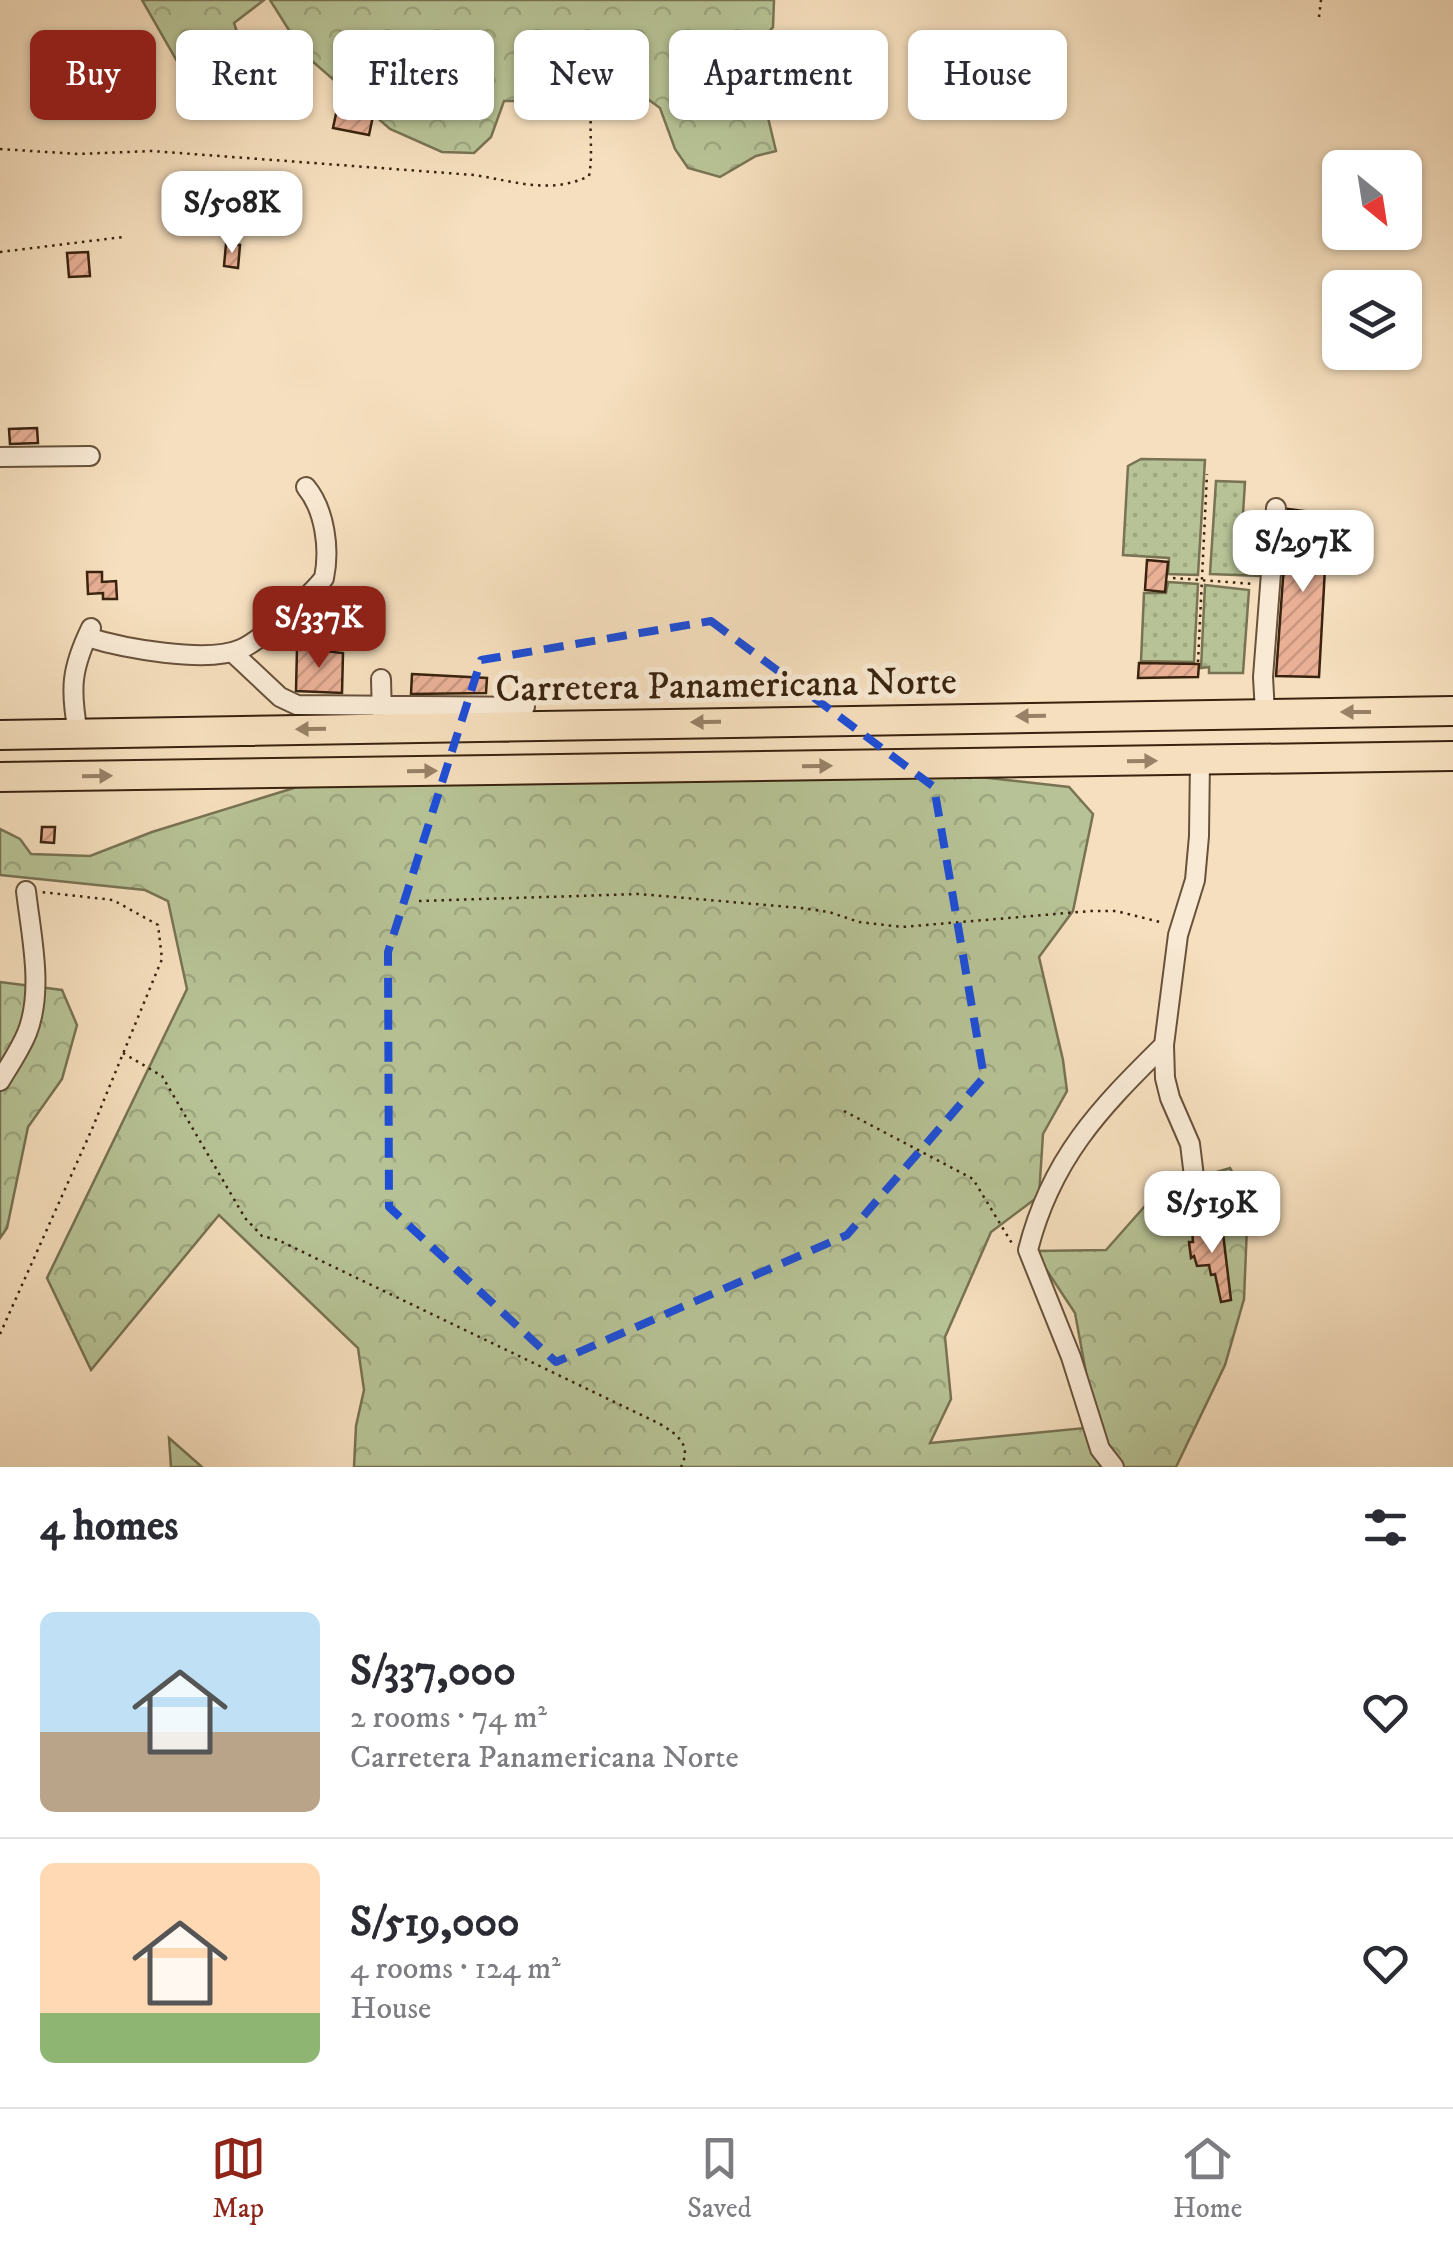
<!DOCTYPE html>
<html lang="en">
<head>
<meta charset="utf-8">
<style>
  body { margin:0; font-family:"IM FELL DW Pica",serif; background:#f2f2f3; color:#2b2b33; height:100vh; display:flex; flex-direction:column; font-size:38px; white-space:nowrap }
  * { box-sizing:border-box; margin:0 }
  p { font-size:32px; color:#7c7c81 }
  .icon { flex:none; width:55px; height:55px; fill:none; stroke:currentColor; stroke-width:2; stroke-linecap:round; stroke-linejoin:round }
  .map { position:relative; height:1467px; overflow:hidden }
  .panel { display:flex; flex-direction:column; background:#fff; flex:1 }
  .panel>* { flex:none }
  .hud { position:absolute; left:30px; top:30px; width:1395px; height:90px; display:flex; gap:20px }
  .needle { width:65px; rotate:150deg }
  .fabs { position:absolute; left:1322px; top:150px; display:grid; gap:20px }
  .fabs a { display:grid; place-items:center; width:100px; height:100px; border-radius:15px; background:#fff; box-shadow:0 2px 8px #0004; font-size:50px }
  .price { position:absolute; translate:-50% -85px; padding:0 22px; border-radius:20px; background:#fff; color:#222; font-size:32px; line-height:65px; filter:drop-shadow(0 2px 5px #0008) }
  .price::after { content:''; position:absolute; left:50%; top:60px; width:30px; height:22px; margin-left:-15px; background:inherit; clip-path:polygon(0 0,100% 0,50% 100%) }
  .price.selected { background:#8f2418; color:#fff }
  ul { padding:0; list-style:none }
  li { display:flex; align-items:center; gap:30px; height:250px; padding:0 40px }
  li+li { border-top:2px solid #e1e1e2 }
  li span { display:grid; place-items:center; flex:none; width:280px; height:200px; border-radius:15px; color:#555 }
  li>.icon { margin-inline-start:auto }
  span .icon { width:120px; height:120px; fill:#fffc; stroke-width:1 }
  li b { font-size:42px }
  h2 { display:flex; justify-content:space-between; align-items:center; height:120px; padding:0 40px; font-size:42px }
  .chip { padding:0 35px; border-radius:15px; background:#fff; box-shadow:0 2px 8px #0004; font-size:35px; line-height:90px }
  .chip.selected { background:#8f2418; color:#fff }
  .tab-bar { display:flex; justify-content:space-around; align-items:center; height:140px; border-top:2px solid #e1e1e2; background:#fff; font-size:28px; color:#7c7c81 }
  .tab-bar a { display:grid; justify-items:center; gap:5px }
  .tab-bar .selected { color:#8f2418 }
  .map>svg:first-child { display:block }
  .grass { fill:url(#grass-dots); stroke:#787352; stroke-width:2.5 }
  .forest { fill:url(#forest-crowns); stroke:#787352; stroke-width:2.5 }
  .building { fill:url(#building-hatch); stroke:#39230e; stroke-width:2.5 }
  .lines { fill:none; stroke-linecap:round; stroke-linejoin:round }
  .minor-casing { stroke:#68523a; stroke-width:22 }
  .highway-casing { stroke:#39230e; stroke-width:32 }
  .path { stroke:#39230e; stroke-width:2.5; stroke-dasharray:2.5 5; stroke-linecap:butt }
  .minor { stroke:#f9ead5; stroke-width:18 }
  .highway { stroke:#f6dfbe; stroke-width:28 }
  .oneway { fill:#988166 }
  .marked { fill:none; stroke:#1d4ed8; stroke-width:8; stroke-dasharray:20 12; stroke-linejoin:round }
  .labels { text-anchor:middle; stroke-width:10; stroke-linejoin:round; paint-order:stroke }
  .street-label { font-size:38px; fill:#39230e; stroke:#f9ead5 }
</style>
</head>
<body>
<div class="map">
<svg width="1453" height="1467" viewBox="0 0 1453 1467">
  <defs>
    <pattern id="grass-dots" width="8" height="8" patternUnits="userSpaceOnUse" patternTransform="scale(2.5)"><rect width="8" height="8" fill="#b7c396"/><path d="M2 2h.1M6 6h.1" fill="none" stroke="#9ea780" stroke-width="1.8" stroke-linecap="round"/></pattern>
    <pattern id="forest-crowns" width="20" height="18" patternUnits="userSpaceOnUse" patternTransform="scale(2.5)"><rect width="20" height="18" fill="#b7c396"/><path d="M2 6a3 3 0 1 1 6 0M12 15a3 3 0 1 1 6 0" fill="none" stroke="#9ea780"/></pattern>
    <pattern id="building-hatch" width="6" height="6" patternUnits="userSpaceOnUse" patternTransform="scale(2.5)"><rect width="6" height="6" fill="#e9b096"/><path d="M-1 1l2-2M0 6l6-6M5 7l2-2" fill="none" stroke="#c99780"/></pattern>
  </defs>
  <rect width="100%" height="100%" fill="#f6dfbe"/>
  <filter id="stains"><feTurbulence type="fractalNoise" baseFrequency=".002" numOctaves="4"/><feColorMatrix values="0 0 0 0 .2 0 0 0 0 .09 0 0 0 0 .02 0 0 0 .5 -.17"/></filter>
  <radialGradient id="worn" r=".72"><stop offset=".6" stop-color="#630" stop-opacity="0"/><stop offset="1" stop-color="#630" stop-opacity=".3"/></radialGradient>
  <path class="grass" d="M1141,459L1205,460L1198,575L1168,574L1169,558L1123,555L1128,466Z
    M1216,481L1245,482L1243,514L1267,516L1261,576L1210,574Z
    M1168,582L1198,584L1194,662L1141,661L1144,593H1166Z
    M1205,585L1249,590L1243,673H1209V667L1201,668Z"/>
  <path class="forest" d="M142,0H264L234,23L246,58L239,78L208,86L181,68Z
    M270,0H774L773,27L743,64L765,105L776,151L756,156L720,177L688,168L675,149L660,108L638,92L579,88L556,101H504L491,137L474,153L442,152L390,129L304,54Z
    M961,775L1069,787L1093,814L1073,911L1039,957L1063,1060L1067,1091L1043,1134L1039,1196L991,1232L945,1337L951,1399L930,1443L1096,1427L1075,1313L1034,1251L1106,1250L1160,1189L1230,1168L1248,1202L1244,1299L1225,1365L1176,1467H354L356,1426L364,1390L358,1348L219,1215L91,1370L47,1278L187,989L168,901L145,890L0,875V829L20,839L31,854L90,856L152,832L297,787Z
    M0,982L62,990L77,1025L62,1079L28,1127L7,1228L0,1238Z
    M169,1438L202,1467H171Z"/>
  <path class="building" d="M344,76L380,83L369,135L333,128Z
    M226,244L240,245L238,268L224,266Z
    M88,252L90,276L69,277L67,253Z
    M37,428L38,443L10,444L9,429Z
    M1288,509L1328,514L1319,677L1276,676Z
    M1147,560L1168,562L1165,592L1145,590Z
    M87,572H102V582L116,581L117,599H103V593L88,594Z
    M297,648L343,653L342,693L296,691Z
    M1139,663L1199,664L1198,677L1138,678Z
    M412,674L487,678L486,693L411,694Z
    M42,827H55L54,843L41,842Z
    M1152,1202L1168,1205L1165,1221L1150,1218Z
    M1222,1225L1231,1300L1221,1302L1215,1274L1211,1275L1209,1265L1197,1266L1194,1256L1191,1258L1189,1242H1193L1192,1230Z"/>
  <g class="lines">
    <defs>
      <path id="minor" d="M0,457L90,456
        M87,637C122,648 207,664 241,649C260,641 311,595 324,578C330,549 325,510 306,487
        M232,652L280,697L297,705L525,707
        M381,679L382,717
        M1265,713L1263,677L1276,508
        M78,733C70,689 71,669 91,628
        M0,1081C9,1066 20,1050 27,1033C44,990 31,935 26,891
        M1198,1209L1190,1144L1170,1098L1165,1078L1164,1045L1178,935L1195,880L1199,836L1200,760
        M1114,1467L1100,1449L1071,1357L1028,1250C1051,1159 1099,1109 1164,1045"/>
      <path id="highway" d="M0,735L1453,711
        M0,777L1453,756"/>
    </defs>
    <use href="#minor" class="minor-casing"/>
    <use href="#highway" class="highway-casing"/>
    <path class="path" d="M1319,17L1321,0
      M0,149L78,154L152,151L474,175C514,181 550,195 589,176C597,135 575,93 622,70
      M0,252L123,237
      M1173,578L1254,584
      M1198,662L1207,474
      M419,901L639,894L801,908L829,912L859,922L902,927L1091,911H1116L1164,923
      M123,1053L162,1076L245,1218L262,1236L278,1240L660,1424C678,1435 692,1445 681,1467
      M844,1111L973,1179L1013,1245
      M0,1334L92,1129L162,959L158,925L113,900L41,892"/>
    <use href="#minor" class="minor"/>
    <use href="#highway" class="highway"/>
  </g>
  <defs><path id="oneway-solid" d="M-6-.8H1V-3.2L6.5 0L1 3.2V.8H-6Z" transform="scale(2.5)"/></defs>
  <g class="oneway">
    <use href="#oneway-solid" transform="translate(1356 712) rotate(180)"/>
    <use href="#oneway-solid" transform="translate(1031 716) rotate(179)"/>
    <use href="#oneway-solid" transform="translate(706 722) rotate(179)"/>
    <use href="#oneway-solid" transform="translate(311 729) rotate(179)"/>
    <use href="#oneway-solid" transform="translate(1142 761) rotate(-1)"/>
    <use href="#oneway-solid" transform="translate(817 766) rotate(-1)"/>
    <use href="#oneway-solid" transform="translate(422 771) rotate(-1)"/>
    <use href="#oneway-solid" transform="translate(97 776) rotate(-1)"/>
  </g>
  <path class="marked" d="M711,621L934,787L984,1077L847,1235L556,1362L389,1207L388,952L481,660Z"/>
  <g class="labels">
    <g class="street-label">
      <text transform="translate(726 684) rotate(-1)" y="13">Carretera Panamericana Norte</text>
    </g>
  </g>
  <rect width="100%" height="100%" filter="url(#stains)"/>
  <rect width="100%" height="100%" fill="url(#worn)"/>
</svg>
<div class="fabs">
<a><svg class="needle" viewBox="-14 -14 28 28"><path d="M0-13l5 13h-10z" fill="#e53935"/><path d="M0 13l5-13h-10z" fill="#7c7c81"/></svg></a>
<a><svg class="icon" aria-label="layers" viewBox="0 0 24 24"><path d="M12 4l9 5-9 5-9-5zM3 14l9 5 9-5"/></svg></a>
</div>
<b class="price" style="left:232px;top:256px">S/508K</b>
<b class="price" style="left:1303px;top:595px">S/297K</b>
<b class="price selected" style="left:319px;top:671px">S/337K</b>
<b class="price" style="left:1212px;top:1256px">S/519K</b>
<div class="hud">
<a class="chip selected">Buy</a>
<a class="chip">Rent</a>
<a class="chip">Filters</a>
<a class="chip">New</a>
<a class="chip">Apartment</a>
<a class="chip">House</a>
</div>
</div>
<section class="panel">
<h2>4 homes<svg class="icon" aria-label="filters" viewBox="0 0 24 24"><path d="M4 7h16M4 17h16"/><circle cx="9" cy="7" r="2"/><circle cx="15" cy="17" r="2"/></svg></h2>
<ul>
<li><span style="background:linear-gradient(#bfe0f5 60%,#b9a48a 0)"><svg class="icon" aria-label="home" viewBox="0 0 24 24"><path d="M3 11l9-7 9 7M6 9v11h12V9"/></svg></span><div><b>S/337,000</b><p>2 rooms · 74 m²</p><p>Carretera Panamericana Norte</p></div><svg class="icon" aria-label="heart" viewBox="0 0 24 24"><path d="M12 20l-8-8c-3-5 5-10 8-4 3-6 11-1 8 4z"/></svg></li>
<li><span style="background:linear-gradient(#ffd9b3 75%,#8fb573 0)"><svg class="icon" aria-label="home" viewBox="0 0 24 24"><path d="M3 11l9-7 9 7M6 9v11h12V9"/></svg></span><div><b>S/519,000</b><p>4 rooms · 124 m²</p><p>House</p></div><svg class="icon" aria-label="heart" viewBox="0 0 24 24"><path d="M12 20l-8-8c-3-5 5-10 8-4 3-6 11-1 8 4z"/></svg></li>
</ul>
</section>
<nav class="tab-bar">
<a class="selected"><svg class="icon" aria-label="map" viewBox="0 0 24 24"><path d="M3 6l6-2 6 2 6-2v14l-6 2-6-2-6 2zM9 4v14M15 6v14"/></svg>Map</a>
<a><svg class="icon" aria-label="saved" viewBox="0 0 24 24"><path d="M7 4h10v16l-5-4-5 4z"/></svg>Saved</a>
<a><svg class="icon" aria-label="home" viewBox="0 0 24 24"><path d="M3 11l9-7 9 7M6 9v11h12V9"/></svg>Home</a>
</nav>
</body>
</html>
